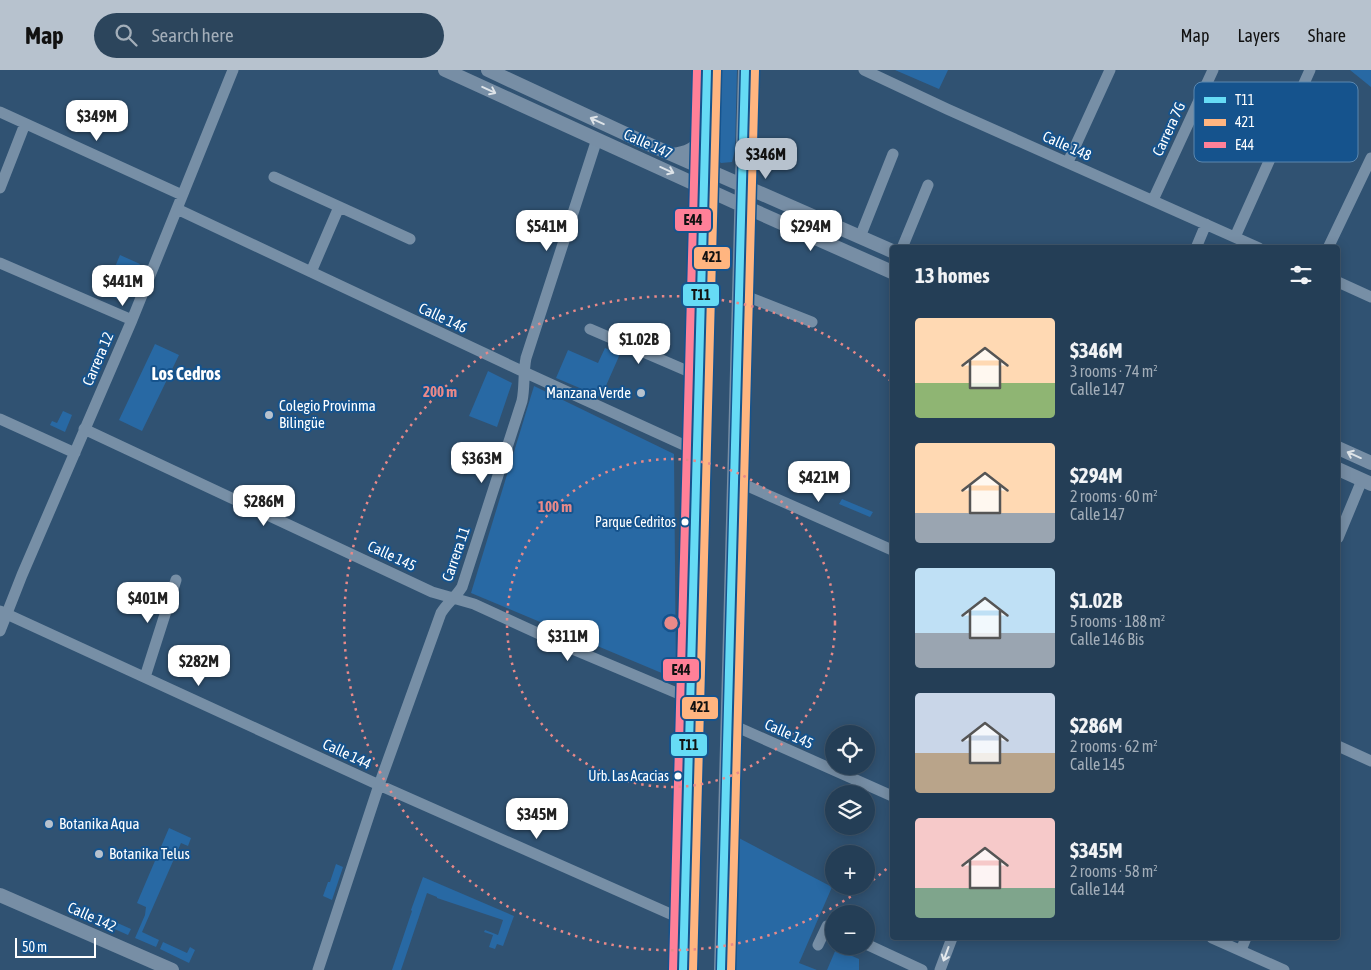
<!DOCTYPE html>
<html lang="en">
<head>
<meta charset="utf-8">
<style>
  body { margin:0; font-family:"Asap Condensed",sans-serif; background:#2c455c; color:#f1f3f6; height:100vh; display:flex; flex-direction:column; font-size:19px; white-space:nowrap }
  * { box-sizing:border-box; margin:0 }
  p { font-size:16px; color:#a3aeb9 }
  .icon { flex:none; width:28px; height:28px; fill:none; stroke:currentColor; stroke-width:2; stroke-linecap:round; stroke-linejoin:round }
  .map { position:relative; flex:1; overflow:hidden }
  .side { position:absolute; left:890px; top:175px; width:450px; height:695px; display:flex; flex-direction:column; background:#243e56; border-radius:5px; box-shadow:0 2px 12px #0003,0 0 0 1px #41576c }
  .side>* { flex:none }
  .tools { position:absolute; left:825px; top:655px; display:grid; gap:10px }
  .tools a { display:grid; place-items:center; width:50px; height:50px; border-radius:50%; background:#243e56; box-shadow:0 2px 12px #0003,0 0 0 1px #41576c; font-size:25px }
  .scale { position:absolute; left:15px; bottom:12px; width:81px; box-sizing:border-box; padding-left:5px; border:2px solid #fff; border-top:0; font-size:14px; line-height:18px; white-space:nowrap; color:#fff; -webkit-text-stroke:4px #15538d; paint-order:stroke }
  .price { position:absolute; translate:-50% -42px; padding:0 11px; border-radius:10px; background:#fff; color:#222; font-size:16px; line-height:32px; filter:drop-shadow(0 1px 2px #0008) }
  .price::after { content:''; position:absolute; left:50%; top:30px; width:15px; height:11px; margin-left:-8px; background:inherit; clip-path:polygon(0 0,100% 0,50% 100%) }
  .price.on { background:#b7c2ce; color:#111 }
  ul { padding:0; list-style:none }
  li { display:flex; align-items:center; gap:15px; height:125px; padding:0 25px }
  li span { display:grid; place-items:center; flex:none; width:140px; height:100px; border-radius:5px; color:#555 }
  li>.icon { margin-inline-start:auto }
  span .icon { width:60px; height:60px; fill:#fffc; stroke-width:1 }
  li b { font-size:21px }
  h2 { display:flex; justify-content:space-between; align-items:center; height:60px; padding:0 25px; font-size:21px }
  header { display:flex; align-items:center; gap:30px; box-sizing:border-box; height:70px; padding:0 25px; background:#b7c2ce; color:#111 }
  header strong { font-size:24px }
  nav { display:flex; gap:28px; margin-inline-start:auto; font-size:18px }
  .search { width:350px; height:45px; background:#2c455c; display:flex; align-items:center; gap:12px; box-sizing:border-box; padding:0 18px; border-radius:28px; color:#a3aeb9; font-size:19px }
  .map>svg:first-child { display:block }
  .green { fill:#2869a4 }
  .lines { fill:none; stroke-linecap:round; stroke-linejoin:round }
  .minor { stroke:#778fa6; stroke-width:11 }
  .major { stroke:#778ea5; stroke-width:14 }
  .bus-1-casing { stroke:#15538d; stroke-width:11 }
  .bus-2-casing { stroke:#15538d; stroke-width:11 }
  .bus-3-casing { stroke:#15538d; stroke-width:11 }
  .bus-1 { stroke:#66dbf5; stroke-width:8 }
  .bus-2 { stroke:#ffb580; stroke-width:8 }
  .bus-3 { stroke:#ff8098; stroke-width:8 }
  .oneway { stroke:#dde3e8 }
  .oneway2 { stroke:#e4e9ed }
  .ring { fill:none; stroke:#e88989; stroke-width:2.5; stroke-dasharray:2.5 5 }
  .poi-dot { fill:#b7c2ce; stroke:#15538d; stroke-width:2 }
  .bus-dot { fill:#fff; stroke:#15538d; stroke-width:2 }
  .labels { text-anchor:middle; stroke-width:4; stroke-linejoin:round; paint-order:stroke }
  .bus-label { font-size:14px; fill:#fff; stroke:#15538d; text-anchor:end }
  .street-label { font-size:15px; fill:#fff; stroke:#15538d }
  .poi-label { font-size:15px; fill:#fff; stroke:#15538d; text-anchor:start }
  .quarter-label { font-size:18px; font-weight:bold; fill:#fff; stroke:#15538d }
  .key { fill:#15538d; stroke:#5b87af; stroke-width:1 }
  .key-label { font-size:14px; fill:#fff }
  .centre { fill:#e88989; stroke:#15538d; stroke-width:2.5 }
  .ring-label { font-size:15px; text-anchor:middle; font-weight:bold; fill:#e88989; stroke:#15538d; stroke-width:4; stroke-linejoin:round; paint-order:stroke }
  .line-badge { stroke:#15538d; stroke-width:2 }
  .pale-badge-label { font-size:14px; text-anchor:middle; font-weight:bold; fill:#111 }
</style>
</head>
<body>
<header>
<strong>Map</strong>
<div class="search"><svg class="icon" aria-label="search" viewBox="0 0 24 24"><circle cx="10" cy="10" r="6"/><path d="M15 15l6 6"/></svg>Search here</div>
<nav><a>Map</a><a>Layers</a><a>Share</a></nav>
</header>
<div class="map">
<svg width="1371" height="900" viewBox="0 0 1371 900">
  <rect width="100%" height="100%" fill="#305272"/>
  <path class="green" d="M715,0H737L735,80L732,92L721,93L712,84Z
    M895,0H948L939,19Z
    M1350,0H1371V17Z
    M120,185L140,194L124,232L104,223Z
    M155,274L179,285L142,361L119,350Z
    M605,278L620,284L601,327L556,308L568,280L598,293Z
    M488,301L512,313L497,357L469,346Z
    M534,316L674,384L676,609L471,523Z
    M63,341L72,345L65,362L50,355L52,351L57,353Z
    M842,429L873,442L870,447L839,434Z
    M169,758L191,768L188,776L181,773L142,862L159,870L156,877L135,868L145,845L146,837L137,833Z
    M737,767L832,817L799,893L817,900H735L737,796Z
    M336,794L343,797L332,830L323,826L328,812H330Z
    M423,807L514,846L503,876L497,874L495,879L489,877L493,865L484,862L485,860L498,865L503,850L437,828V827L427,823L401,900H392L412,841L411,840Z
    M104,847L131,859L128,865L101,853Z
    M163,872L187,883L190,877L195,880L189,893L160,879Z
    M836,879L859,889V900H827Z"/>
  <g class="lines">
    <path class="minor" d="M864,0L947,39L1259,178
      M0,42L182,125
      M1068,92L1110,0
      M274,107L410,169
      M0,118L25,54
      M1153,130L1213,0
      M177,139L524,302L697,381
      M860,167L893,84
      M1235,167L1310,0
      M902,178L928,115
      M1196,178L1206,154
      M1328,178L1371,88
      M0,193L132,250
      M311,202L339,137
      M1338,212L1371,227
      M738,223L812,252
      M590,259L699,306
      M0,349L75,383
      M84,359L432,522L474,534L570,578L691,629
      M734,410L892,480
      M1338,468L1362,410
      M0,541L379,715L684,850
      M0,561L22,505L132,250L233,0
      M145,607L176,510
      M728,653L892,726
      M1338,676L1371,691
      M1212,868L1284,900
      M866,874L922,900
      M818,875L827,856L834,859
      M1241,880L1246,868
      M318,900L379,715L441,543C448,532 455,528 462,517L522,331C525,317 523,303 526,288L597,69
      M940,900L952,868"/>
    <path class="major" d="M445,0L741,135L892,202
      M488,0L639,70L892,181
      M673,85C687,83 695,79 705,68
      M1338,378L1371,393
      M1338,399L1371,414
      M0,825L172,900
      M683,900L707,0
      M721,900L745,0"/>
    <defs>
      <path id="bus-1" d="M683,900L707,0
        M721,900L745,0"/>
      <path id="bus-2" d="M693,900L717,0
        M731,900L755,0"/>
      <path id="bus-3" d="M673,900L697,0"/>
    </defs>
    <use href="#bus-1" class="bus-1-casing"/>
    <use href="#bus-2" class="bus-2-casing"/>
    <use href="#bus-3" class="bus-3-casing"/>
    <use href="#bus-1" class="bus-1"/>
    <use href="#bus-2" class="bus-2"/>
    <use href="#bus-3" class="bus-3"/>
  </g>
  <defs><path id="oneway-shaft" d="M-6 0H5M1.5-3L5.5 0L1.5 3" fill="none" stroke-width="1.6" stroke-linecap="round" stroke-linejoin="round" transform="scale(1.25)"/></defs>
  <g class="oneway">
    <use href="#oneway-shaft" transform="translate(489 20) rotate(25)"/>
    <use href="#oneway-shaft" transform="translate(597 51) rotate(-155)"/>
    <use href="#oneway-shaft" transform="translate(667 100) rotate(24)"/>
    <use href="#oneway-shaft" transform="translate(1354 385) rotate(-156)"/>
  </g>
  <use class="oneway2" href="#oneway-shaft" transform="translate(946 884) rotate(110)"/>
  <g class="ring">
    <circle cx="671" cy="553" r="164"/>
    <path d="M892 794A327 327 0 0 1 868 814M863 818A327 327 0 1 1 892 312"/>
  </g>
  <g class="poi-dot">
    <circle cx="641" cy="323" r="5"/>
    <circle cx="269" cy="345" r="5"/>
    <circle cx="49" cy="754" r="5"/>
    <circle cx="99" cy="784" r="5"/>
  </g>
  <g class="bus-dot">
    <circle cx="685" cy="452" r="4.5"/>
    <circle cx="678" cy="706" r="4.5"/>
  </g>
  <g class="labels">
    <g class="bus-label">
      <text x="676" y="457">Parque Cedritos</text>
      <text x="669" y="711">Urb. Las Acacias</text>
    </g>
    <g class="street-label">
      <text transform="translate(1169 59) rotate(-65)" y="5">Carrera 7G</text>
      <text transform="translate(648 74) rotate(24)" y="5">Calle 147</text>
      <text transform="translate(1067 76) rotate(24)" y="5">Calle 148</text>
      <text transform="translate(443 248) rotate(25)" y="5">Calle 146</text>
      <text transform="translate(98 289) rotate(-67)" y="5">Carrera 12</text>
      <text transform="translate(456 484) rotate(-71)" y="5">Carrera 11</text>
      <text transform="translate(392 486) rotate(25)" y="5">Calle 145</text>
      <text transform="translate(789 664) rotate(24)" y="5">Calle 145</text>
      <text transform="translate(347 684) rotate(25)" y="5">Calle 144</text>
      <text transform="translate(92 847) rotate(24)" y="5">Calle 142</text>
    </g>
    <g class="poi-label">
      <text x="631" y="328" text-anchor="end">Manzana Verde</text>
      <text x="279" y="341">Colegio Provinma<tspan x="279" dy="17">Bilingüe</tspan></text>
      <text x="59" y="759">Botanika Aqua</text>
      <text x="109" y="789">Botanika Telus</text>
    </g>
    <g class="quarter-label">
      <text x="186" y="310">Los Cedros</text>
    </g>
  </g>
  <rect x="1194" y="12" width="164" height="80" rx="8" class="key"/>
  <rect x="1204" y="27" width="22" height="6" fill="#66dbf5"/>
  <rect x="1204" y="49" width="22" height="7" fill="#ffb580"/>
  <rect x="1204" y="72" width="22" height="6" fill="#ff8098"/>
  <g class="key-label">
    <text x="1235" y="35">T11</text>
    <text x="1235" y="57">421</text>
    <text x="1235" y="80">E44</text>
  </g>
  <circle cx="671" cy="553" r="8" class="centre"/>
  <g class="ring-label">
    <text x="440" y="327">200 m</text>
    <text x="555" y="442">100 m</text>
  </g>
  <g class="line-badge">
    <rect x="674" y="138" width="38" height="24" rx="5" fill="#ff8098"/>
    <rect x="693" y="176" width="38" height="24" rx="5" fill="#ffb580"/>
    <rect x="682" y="213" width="38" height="24" rx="5" fill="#66dbf5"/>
    <rect x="662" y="588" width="38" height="24" rx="5" fill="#ff8098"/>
    <rect x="681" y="626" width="38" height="24" rx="5" fill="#ffb580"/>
    <rect x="670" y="663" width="38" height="24" rx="5" fill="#66dbf5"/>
  </g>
  <g class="pale-badge-label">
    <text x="693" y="155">E44</text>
    <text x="712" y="192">421</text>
    <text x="701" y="230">T11</text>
    <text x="681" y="605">E44</text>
    <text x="700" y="642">421</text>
    <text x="689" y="680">T11</text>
  </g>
</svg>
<div class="tools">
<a><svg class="icon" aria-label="locate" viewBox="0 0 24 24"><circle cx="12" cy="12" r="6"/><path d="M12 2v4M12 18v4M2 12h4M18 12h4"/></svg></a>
<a><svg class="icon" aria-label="layers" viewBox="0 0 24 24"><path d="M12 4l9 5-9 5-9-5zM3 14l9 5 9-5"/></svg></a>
<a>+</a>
<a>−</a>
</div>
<div class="scale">50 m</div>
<b class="price" style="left:97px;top:72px">$349M</b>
<b class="price on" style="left:766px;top:110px">$346M</b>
<b class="price" style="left:547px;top:182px">$541M</b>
<b class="price" style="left:811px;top:182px">$294M</b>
<b class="price" style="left:123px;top:237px">$441M</b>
<b class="price" style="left:639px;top:295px">$1.02B</b>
<b class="price" style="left:482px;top:414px">$363M</b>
<b class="price" style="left:819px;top:433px">$421M</b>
<b class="price" style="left:264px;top:457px">$286M</b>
<b class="price" style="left:148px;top:554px">$401M</b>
<b class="price" style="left:568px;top:592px">$311M</b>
<b class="price" style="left:199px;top:617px">$282M</b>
<b class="price" style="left:537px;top:770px">$345M</b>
<section class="side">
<h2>13 homes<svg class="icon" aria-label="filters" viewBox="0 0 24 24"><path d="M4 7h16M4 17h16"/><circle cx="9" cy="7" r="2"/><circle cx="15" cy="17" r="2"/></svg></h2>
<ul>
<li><span style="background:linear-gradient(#ffd9b3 65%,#8fb573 0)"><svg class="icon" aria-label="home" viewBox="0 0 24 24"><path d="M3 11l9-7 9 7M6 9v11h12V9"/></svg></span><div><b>$346M</b><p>3 rooms · 74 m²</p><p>Calle 147</p></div></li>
<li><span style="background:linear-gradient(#ffd9b3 70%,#9aa5b1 0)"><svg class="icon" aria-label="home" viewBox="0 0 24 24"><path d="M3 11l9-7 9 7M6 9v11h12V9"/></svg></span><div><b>$294M</b><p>2 rooms · 60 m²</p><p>Calle 147</p></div></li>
<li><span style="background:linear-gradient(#bfe0f5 65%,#9aa5b1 0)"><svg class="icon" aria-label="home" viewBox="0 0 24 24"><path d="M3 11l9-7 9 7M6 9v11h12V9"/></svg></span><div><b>$1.02B</b><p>5 rooms · 188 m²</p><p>Calle 146 Bis</p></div></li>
<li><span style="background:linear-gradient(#c9d6e8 60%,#b9a48a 0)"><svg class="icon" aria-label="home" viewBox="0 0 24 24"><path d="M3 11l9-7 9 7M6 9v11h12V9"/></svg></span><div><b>$286M</b><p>2 rooms · 62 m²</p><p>Calle 145</p></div></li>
<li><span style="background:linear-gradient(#f6c9c9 70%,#7fa58c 0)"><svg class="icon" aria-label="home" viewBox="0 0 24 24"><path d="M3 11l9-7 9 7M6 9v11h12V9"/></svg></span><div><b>$345M</b><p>2 rooms · 58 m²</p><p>Calle 144</p></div></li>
</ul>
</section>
</div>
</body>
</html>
